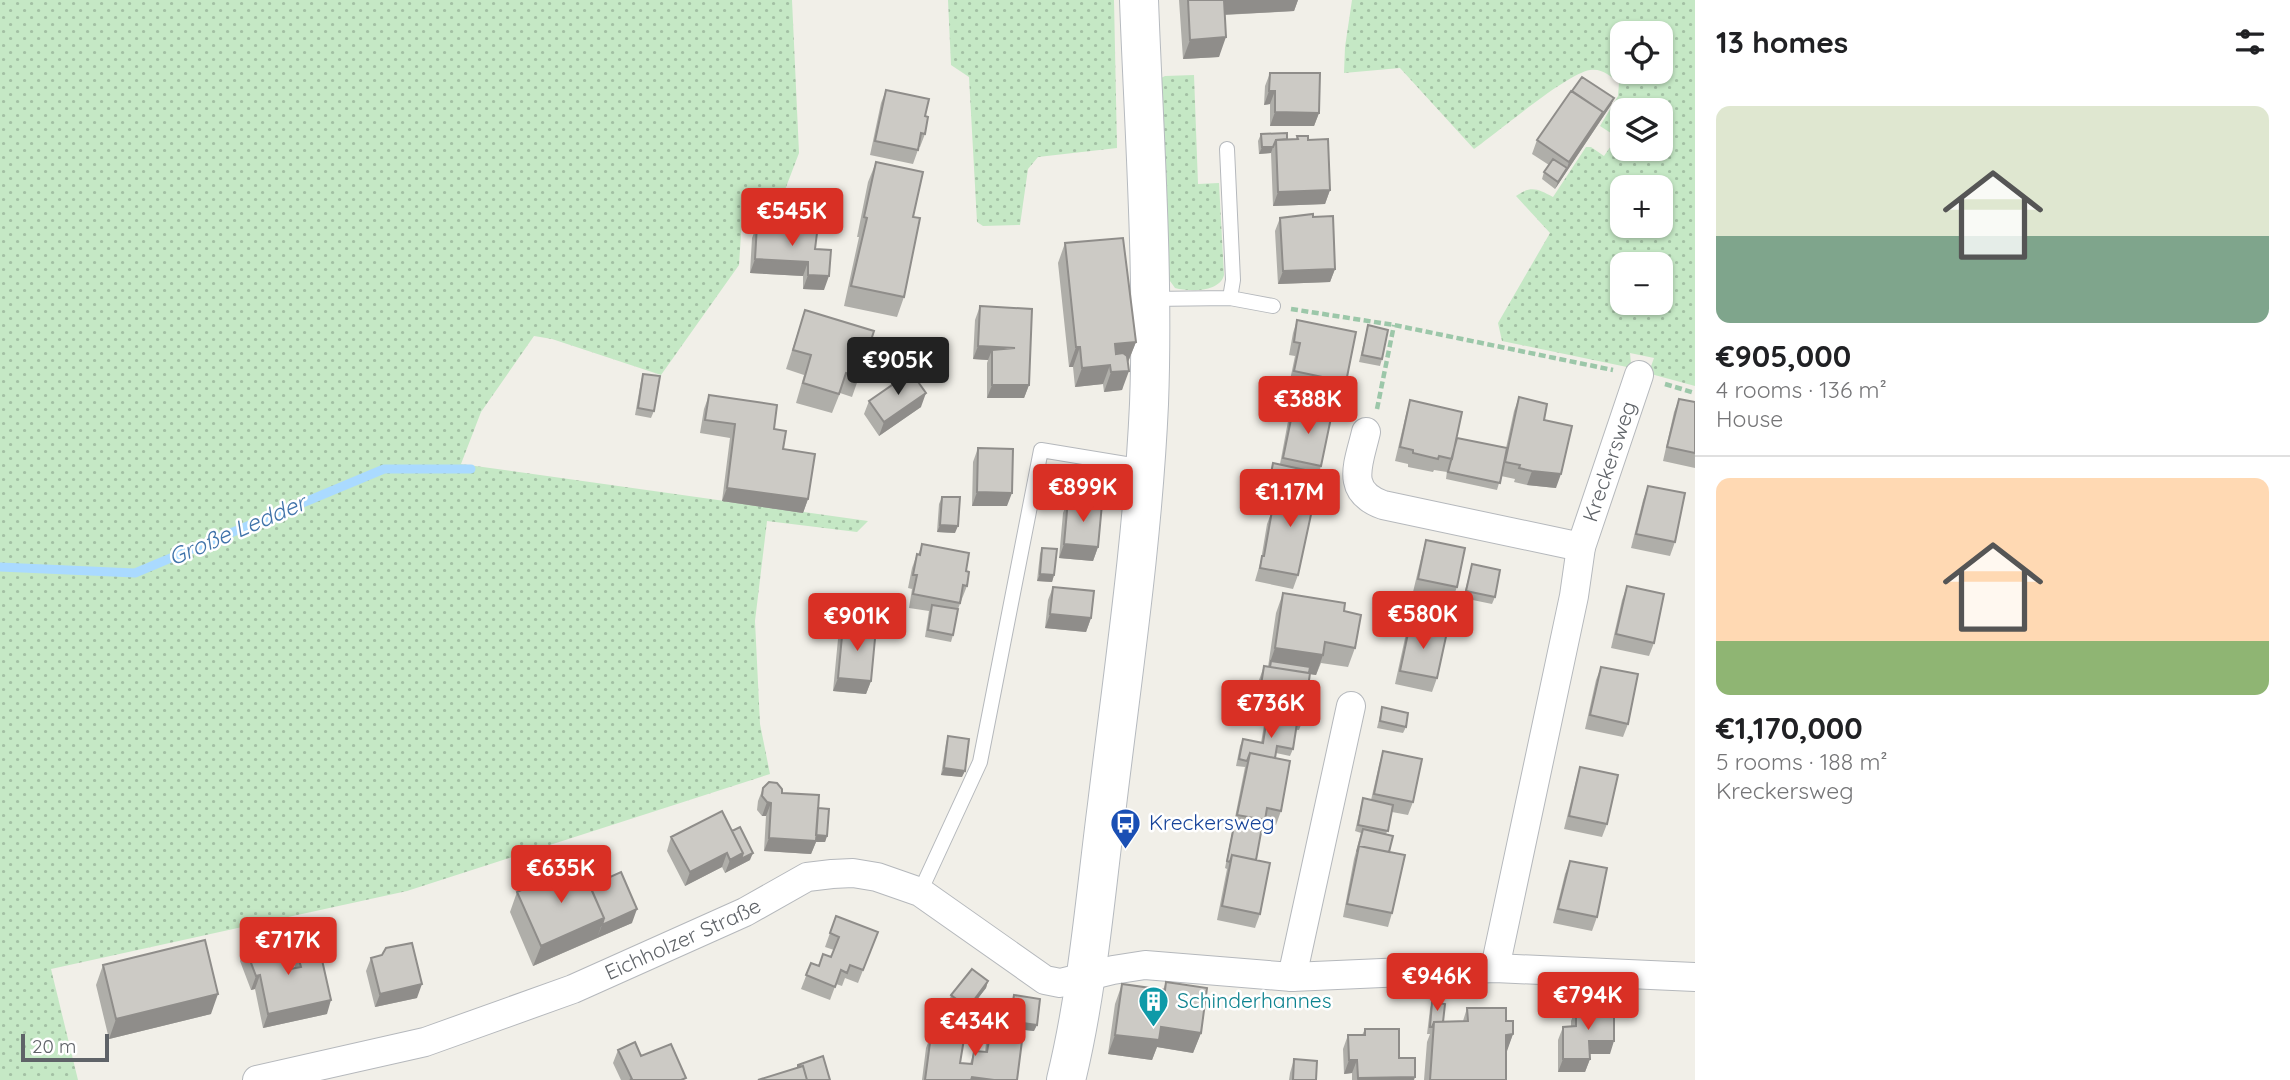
<!DOCTYPE html>
<html lang="en">
<head>
<meta charset="utf-8">
<style>
  body { margin:0; font-family:Quicksand,sans-serif; background:#f6f6f6; color:#202124; height:100vh; display:flex; flex-direction:column; font-size:26px; white-space:nowrap }
  * { box-sizing:border-box; margin:0 }
  p { font-size:23px; color:#757577 }
  .icon { flex:none; width:38px; height:38px; fill:none; stroke:currentColor; stroke-width:2; stroke-linecap:round; stroke-linejoin:round }
  .map { position:relative; flex:1; overflow:hidden }
  .details { display:flex; flex-direction:column; background:#fff; width:595px }
  .details>* { flex:none }
  .tools { position:absolute; left:1610px; top:21px; display:grid; gap:14px }
  .tools a { display:grid; place-items:center; width:63px; height:63px; border-radius:14px; background:#fff; box-shadow:0 2px 5px #0004; font-size:35px }
  .scale { position:absolute; left:21px; bottom:18px; width:88px; box-sizing:border-box; padding-left:7px; border:4px solid #5f6368; border-top:0; font-size:19px; line-height:24px; white-space:nowrap; color:#5f6368; -webkit-text-stroke:5px #fff; paint-order:stroke }
  .price { position:absolute; translate:-50% -60px; padding:0 16px; border-radius:7px; background:#d93025; color:#fff; font-size:23px; line-height:46px; filter:drop-shadow(0 2px 4px #0008) }
  .price::after { content:''; position:absolute; left:50%; top:42px; width:21px; height:16px; margin-left:-10px; background:inherit; clip-path:polygon(0 0,100% 0,50% 100%) }
  .price.on { background:#222; color:#fff }
  ul { padding:0; list-style:none }
  li { display:grid; align-content:center; gap:14px; height:371px; padding:0 21px }
  li+li { border-top:2px solid #e0e0e0 }
  li span { display:grid; place-items:center; height:217px; border-radius:14px; color:#555 }
  li>.icon { margin-inline-start:auto }
  span .icon { width:126px; height:126px; fill:#fffc; stroke-width:1 }
  li b { font-size:30px }
  h2 { display:flex; justify-content:space-between; align-items:center; height:84px; padding:0 21px; font-size:30px }
  main { display:flex; flex:1; min-height:0 }
  .map>svg:first-child { display:block }
  .grass { fill:url(#grass-dots); fill-rule:evenodd }
  .lines { fill:none; stroke-linecap:round; stroke-linejoin:round }
  .stream { stroke:#aadaff; stroke-width:9 }
  .lane-casing { stroke:#b5b8bc; stroke-width:16 }
  .street-casing { stroke:#b5b8bc; stroke-width:30 }
  .secondary-casing { stroke:#b6babf; stroke-width:40 }
  .path { stroke:#9cc7a9; stroke-width:4.5; stroke-dasharray:7 3.5; stroke-linecap:butt }
  .lane { stroke:#fff; stroke-width:14 }
  .street { stroke:#fff; stroke-width:28 }
  .secondary { stroke:#fff; stroke-width:38 }
  .wall { fill:#afaea9 }
  .shaded-wall { fill:#8f8d8a }
  .building { fill:#cccac5; stroke:#8f8d8a; stroke-width:2 }
  .labels { text-anchor:middle; stroke-width:5; stroke-linejoin:round; paint-order:stroke }
  .street-label { font-size:21px; fill:#5f6368; stroke:#fff }
  .transit-label { font-size:21px; fill:#164399; stroke:#fff; text-anchor:start }
  .culture-label { font-size:21px; fill:#0d838f; stroke:#fff; text-anchor:start }
  .water-label { font-size:23px; font-style:italic; fill:#4174aa; stroke:#fff }
</style>
</head>
<body>
<main>
<div class="map">
<svg width="1695" height="1080" viewBox="0 0 1695 1080">
  <defs>
    <pattern id="grass-dots" width="8" height="8" patternUnits="userSpaceOnUse" patternTransform="scale(1.75)"><rect width="8" height="8" fill="#c5e8c5"/><path d="M2 2h.1M6 6h.1" fill="none" stroke="#a3c0a4" stroke-width="1.8" stroke-linecap="round"/></pattern>
  </defs>
  <rect width="100%" height="100%" fill="#f1efe8"/>
  <path class="grass" d="M0,0H792L799,153L775,216L742,219L739,265L661,375L552,339L534,336L481,412L461,464L868,521L857,532L767,521L755,621L760,724L770,774L407,891L51,969L78,1080H0Z
    M948,0H1114L1117,148L1038,157L1028,169L1020,225L983,226L977,222L969,77L951,65Z
    M1352,0H1695V386L1651,374L1649,372L1654,358L1630,353L1631,364L1627,367L1502,341L1498,323L1550,233L1516,196C1531,185 1538,189 1553,197L1586,147H1591L1604,156L1617,137L1600,126L1618,96L1619,83C1610,76 1602,68 1590,70C1566,74 1498,132 1474,149L1400,68L1344,73L1345,47ZM1622,33H1661V72H1622ZM1622,110H1661V149H1622ZM1622,187H1661V226H1622ZM1622,264H1661V303H1622Z
    M1194,75L1198,184L1219,183L1224,275C1220,292 1190,292 1175,288L1165,274L1161,78L1165,76Z"/>
  <g class="lines">
    <path class="stream" d="M0,567L135,573L384,469H471"/>
    <defs>
      <path id="lane" d="M1230,298L1273,306
        M1151,299L1230,298L1233,280L1227,149
        M920,892L980,762L1041,450L1144,467"/>
      <g id="street">
        <path d="M1366,432C1359,463 1344,491 1383,505L1581,547"/>
        <path id="s1" d="M1495,968L1574,596L1581,547L1639,375"/>
        <path d="M1292,977L1351,706"/>
        <path id="s2" d="M257,1080L425,1042L573,989L745,912L807,877L832,874L853,873L877,877L920,892L1045,980L1060,983L1113,970L1145,965L1292,977L1495,968L1695,977"/>
      </g>
      <path id="secondary" d="M1066,1080C1088,990 1095,897 1107,805C1123,672 1143,538 1149,404C1154,270 1144,133 1139,0"/>
    </defs>
    <use href="#lane" class="lane-casing"/>
    <use href="#street" class="street-casing"/>
    <use href="#secondary" class="secondary-casing"/>
    <path class="path" d="M1291,309L1394,325L1613,370
      M1665,384L1695,393
      M1377,409L1394,325"/>
    <use href="#lane" class="lane"/>
    <use href="#street" class="street"/>
    <use href="#secondary" class="secondary"/>
  </g>
  <path class="wall" d="M1179,0H1298L1294,11L1225,15L1219,57L1183,59Z
    M1270,73L1319,113L1314,126H1270V104L1264,105L1265,86Z
    M886,90L925,116V134L920,147H919L913,164L870,155L881,103Z
    M1572,91L1614,98L1611,105L1555,189L1542,179L1544,172L1549,165L1532,154L1537,140Z
    M1261,134L1287,139H1296L1297,136L1308,140L1330,190L1325,204L1273,206L1271,153L1259,154L1258,141Z
    M876,162L913,217L904,297L897,317L844,306L859,237H857L868,182Z
    M1313,217L1335,269L1330,282L1278,284L1275,231L1280,218Z
    M757,225L809,233L815,249L824,290L803,289V276L750,273L752,238Z
    M1065,243L1136,342L1128,362L1122,390L1104,392L1103,384L1075,387L1073,367H1069L1058,263Z
    M980,306L1029,385L1024,398H987V363L988,360L973,359L975,320Z
    M805,310L859,377L852,397L840,393L832,413L796,403L804,375L786,369Z
    M1297,320L1346,382L1338,410L1322,406L1321,466L1319,473L1298,575L1293,589L1255,581L1261,560L1267,524L1272,511L1282,513L1287,490L1267,486L1273,463L1280,464L1292,400L1295,394L1313,397L1315,390L1289,385L1295,356L1289,355L1293,333Z
    M1368,325L1382,359L1380,366L1359,362Z
    M643,374L654,411L651,418L635,415L641,381Z
    M709,395L774,429L808,499L803,513L722,501L730,438L700,433L704,409Z
    M1519,397L1544,420L1556,488L1527,485L1514,482L1515,479L1501,476L1497,490L1446,479L1447,471V472L1434,470L1433,472L1408,467V464L1395,461L1406,414L1410,400L1457,438L1506,448L1514,411Z
    M1679,399L1695,402V468L1663,461L1674,412Z
    M869,401L921,407L879,436L864,414Z
    M978,448L1007,506H972L973,462Z
    M1648,486L1675,542L1670,556L1631,548L1643,500Z
    M942,497L955,533L937,532L939,504Z
    M1068,500L1098,547L1093,561L1059,558L1063,513Z
    M1426,540L1457,587L1452,600L1413,592L1422,554Z
    M922,544L966,571L967,586L958,609L953,635L951,642L925,637L929,611L909,608L912,589L908,588L912,568L917,554L918,555Z
    M1042,548L1054,575L1052,582L1037,581L1040,554Z
    M1472,564L1495,597L1492,604L1463,598Z
    M1627,586L1654,643L1649,656L1611,648L1622,600Z
    M1053,587L1091,618L1086,632L1045,628L1048,600Z
    M1283,593L1344,611L1355,648L1348,667L1321,663L1316,675L1310,674L1304,717L1299,730H1296L1293,749L1290,756L1276,753L1275,758L1281,811L1276,825L1264,822L1262,827L1256,860L1260,914L1255,928L1217,920L1227,869L1225,868L1245,767L1236,766L1240,746L1243,739L1261,743L1264,725L1252,723L1259,680L1264,666L1268,667L1276,613Z
    M1410,624L1437,678L1432,692L1395,684L1405,638Z
    M843,626L871,681L866,694L833,691L838,639Z
    M1601,667L1628,724L1623,737L1585,729L1596,680Z
    M1382,707L1406,727L1403,733L1377,728Z
    M948,736L962,777L941,775L946,743Z
    M1383,751L1413,802L1408,815L1392,812L1386,835L1389,852L1392,913L1388,927L1343,917L1354,859L1361,833L1355,831L1361,805L1363,798L1371,800L1379,765Z
    M1580,767L1607,824L1602,837L1564,829L1576,781Z
    M763,788L782,793L818,808L827,836L825,842H816L811,854L764,851L766,816H762L757,810L758,801Z
    M732,831L750,860L725,873L722,867L685,886L667,851L671,837Z
    M1570,861L1597,917L1592,931L1553,923L1565,874Z
    M590,886L632,923L533,966L510,912L517,892Z
    M836,916L878,932L858,983L845,978L842,986L836,984L830,1000L801,989L811,963L819,966L831,957L834,950L825,947Z
    M245,947L290,969L294,968L298,956L327,1014L263,1028L255,989L251,990L240,961Z
    M371,958L417,998L375,1007L366,971Z
    M103,965L211,1014L109,1039L96,985Z
    M988,981L986,988L965,1015L949,1002L951,995Z
    M1166,982L1201,1033L1193,1053L1157,1047L1152,1060L1108,1054L1115,1004L1122,984L1163,990Z
    M1014,995L1034,1031L1008,1028L1012,1002Z
    M1432,1002L1443,1022L1463,1021L1467,1008L1506,1021L1513,1034L1506,1052L1507,1080H1424L1427,1042L1430,1034H1427L1430,1009Z
    M1576,1008L1610,1054H1589L1590,1059L1585,1072H1558V1040L1563,1027H1571V1021Z
    M991,1029L1017,1080H922L926,1048L931,1035L960,1063L970,1064L974,1051L985,1052L986,1043Z
    M1365,1029L1399,1058L1414,1080H1352V1073L1344,1074L1343,1049L1348,1035H1362Z
    M618,1050L641,1056L685,1080H621L613,1063Z
    M1294,1059L1316,1080H1289L1290,1073Z"/>
  <path class="shaded-wall" d="M1222,0H1298L1294,11L1216,15Z
    M1226,37L1219,57L1183,59L1190,40Z
    M1269,91H1275L1270,104L1264,105Z
    M1614,98L1611,105L1555,189L1558,182L1567,168L1569,162L1603,112Z
    M1275,112L1319,113L1314,126H1270Z
    M1262,147H1273L1271,153L1259,154Z
    M1330,190L1325,204L1273,206L1278,192Z
    M755,259L808,262L803,276L750,273Z
    M1335,269L1330,282L1278,284L1283,271Z
    M808,275L829,276L824,290L803,289Z
    M1136,342L1128,362L1108,364L1115,344Z
    M978,346L1015,348L992,350L988,360L973,359Z
    M1076,347H1080L1073,367H1069Z
    M1110,365L1103,384L1075,387L1082,368Z
    M1129,371L1122,390L1104,392L1111,372Z
    M992,385H1029L1024,398H987Z
    M926,393L921,407L879,436L884,422Z
    M1532,471L1561,474L1556,488L1527,485Z
    M727,488L808,499L803,513L722,501Z
    M977,492L1012,493L1007,506H972Z
    M940,525L958,526L955,533L937,532Z
    M1064,544L1098,547L1093,561L1059,558Z
    M1040,574L1054,575L1052,582L1037,581Z
    M1050,614L1091,618L1086,632L1045,628Z
    M1275,648L1323,655L1316,675L1270,668L1271,661L1268,668Z
    M838,678L871,681L866,694L833,691Z
    M944,768L965,771L962,777L941,775Z
    M767,802L771,803L766,816H762Z
    M814,835L827,836L825,842H816L811,854L764,851L769,838Z
    M727,853L722,867L685,886L690,872Z
    M743,853H753L750,860L725,873L730,860Z
    M637,909L632,923L597,938L602,925Z
    M604,918L597,938L533,966L541,946Z
    M260,975L255,989L251,990L256,976Z
    M988,981L986,988L965,1015L968,1008Z
    M422,984L417,998L375,1007L380,994Z
    M218,994L211,1014L109,1039L116,1019Z
    M331,1000L327,1014L263,1028L268,1014Z
    M1010,1021L1037,1025L1034,1031L1008,1028Z
    M1161,1027L1201,1033L1193,1053L1157,1047L1152,1060L1108,1054L1115,1035Z
    M1513,1034L1506,1054V1035Z
    M1589,1041H1614L1610,1054H1584Z
    M1563,1059H1590L1585,1072H1558Z
    M1349,1060H1357L1352,1073L1344,1074Z
    M972,1077L994,1080H971Z
    M1415,1077L1414,1080H1357L1358,1078Z"/>
  <path class="building" d="M1188,0H1224L1226,37L1190,40Z
    M1270,73H1320L1319,113L1275,112V91H1269Z
    M1582,77L1614,98L1600,118L1603,112L1572,91Z
    M886,90L929,99L925,116L928,117L925,134L921,133L918,150L875,141Z
    M1571,91L1603,112L1569,162L1537,140Z
    M1287,133V139L1276,140L1273,147H1262L1261,134Z
    M1297,136H1308V140L1328,139L1330,190L1278,192L1276,140L1298,139Z
    M1553,159L1567,168L1558,182L1544,172Z
    M876,162L923,172L913,217L920,218L904,297L851,286L867,218L864,217Z
    M1313,214V217L1333,216L1335,269L1283,271L1280,218Z
    M757,225L809,228V233H817L815,249L831,250L829,276L808,275V262L755,259Z
    M1123,238L1136,342L1115,344L1116,354L1123,353L1127,356L1129,371L1111,372L1110,365L1082,368L1080,347H1076L1065,243Z
    M980,306L1032,309L1029,385H992V350L1015,348L978,346Z
    M805,310L874,331L859,377L846,373L839,394L803,383L811,355L793,350Z
    M1297,320L1356,332L1346,382L1294,371L1300,343L1294,342Z
    M1368,325L1388,330L1382,359L1362,355Z
    M911,372L926,393L884,422L869,401Z
    M643,374L660,376L654,411L638,408Z
    M1317,383L1343,389L1340,403L1324,399L1322,410L1294,405L1291,411L1295,394L1315,398Z
    M709,395L777,405L774,429L786,431L783,449L815,454L808,499L727,488L735,424L705,420Z
    M1519,397L1547,404L1544,420L1572,426L1561,474L1532,471L1519,468L1520,465L1505,462Z
    M1679,399L1695,402V453L1667,447Z
    M1410,400L1462,412L1452,459L1439,456L1438,459L1413,453V450L1400,447Z
    M1294,405L1332,413L1321,466L1283,458Z
    M1457,438L1507,448L1500,483L1448,472Z
    M978,448L1013,449L1012,493L977,492Z
    M1273,463L1319,473L1317,482L1292,476L1289,483L1270,479Z
    M1292,476L1318,482L1298,575L1260,568L1262,556H1264L1272,511L1284,513Z
    M1648,486L1685,493L1675,542L1636,534Z
    M942,497H960L958,526L940,525Z
    M1068,500L1102,504L1098,547L1064,544Z
    M1426,540L1465,548L1457,587L1418,579Z
    M922,544L969,553L966,571L969,572L967,586L963,585L960,603L913,594L917,575H913L917,554L920,555Z
    M1042,548L1057,549L1054,575L1040,574Z
    M1472,564L1500,570L1495,597L1466,591Z
    M1627,586L1664,594L1654,643L1616,634Z
    M1053,587L1094,591L1091,618L1050,614Z
    M1283,593L1345,603L1344,611L1361,615L1355,648L1325,642L1323,655L1275,648Z
    M932,605L958,609L953,635L928,630Z
    M1410,624L1447,632L1437,678L1400,671Z
    M843,626L876,628L871,681L838,678Z
    M1271,661L1310,667L1309,673L1270,667Z
    M1264,666L1310,673L1304,717L1257,710Z
    M1601,667L1638,674L1628,724L1590,715Z
    M1382,707L1408,713L1406,727L1380,721Z
    M1267,718L1297,723L1293,749L1277,746L1275,758L1250,753L1247,761L1239,759L1243,739L1263,743Z
    M948,736L969,739L965,771L944,768Z
    M1383,751L1422,759L1413,802L1374,794Z
    M1250,753L1290,761L1281,811L1267,808L1265,820L1237,815Z
    M1580,767L1618,775L1607,824L1569,816Z
    M769,782L777,783L782,789V793L819,795L816,841L769,838L771,803L767,802L762,796L763,788Z
    M1363,798L1393,805L1388,831L1358,825Z
    M818,808L829,809L827,836L816,835Z
    M722,811L743,853L730,860L727,853L690,872L671,837Z
    M1235,821L1262,827L1256,860L1232,855L1230,862L1227,861Z
    M740,827L753,853L741,859L743,853L732,831Z
    M1363,829L1393,836L1389,852L1359,846L1357,852Z
    M1359,846L1405,855L1392,913L1347,904Z
    M1232,855L1270,863L1260,914L1222,906Z
    M1570,861L1607,868L1597,917L1558,909Z
    M580,864L604,918L541,946L517,892Z
    M621,872L637,909L602,925L604,918L590,886Z
    M836,916L878,932L863,970L850,965L847,973L841,970L835,987L806,975L811,963L819,966L823,954L831,957L839,937L830,933Z
    M284,938L290,969L301,967L298,956L320,951L331,1000L268,1014L260,975L256,976L245,947Z
    M205,940L218,994L116,1019L103,965Z
    M412,943L422,984L380,994L371,958L382,955L386,948Z
    M972,969L988,981L968,1008L951,995Z
    M1166,982L1207,988L1201,1033L1161,1027L1159,1040L1115,1035L1122,984L1165,990Z
    M1014,995L1040,999L1037,1025L1010,1021Z
    M1432,1002L1445,1004L1443,1022H1434L1432,1027H1430Z
    M1614,1007V1041H1589L1590,1059H1563V1027L1576,1026V1008Z
    M1467,1008H1506V1021H1513V1034L1506,1035V1080H1430L1434,1022L1468,1021Z
    M991,1029L1023,1033L1017,1080H994L972,1077L971,1080H925L931,1035L964,1039L960,1063L972,1064L974,1051L987,1052Z
    M1365,1029H1399V1058H1415V1077L1358,1078L1357,1060H1349L1348,1035H1365Z
    M635,1042L641,1056L671,1044L686,1078L681,1080H630L632,1079L618,1050Z
    M823,1056L830,1080H807L803,1066L798,1067V1065Z
    M1294,1059L1317,1061L1316,1080H1293Z
    M803,1066L807,1080H758Z"/>
  <defs>
    <symbol id="bus-pin" viewBox="-11 -11 22 30"><path d="M0 17L-7.5 6A9.5 9.5 0 1 1 7.5 6Z" fill="#1a4fb4" stroke="#fff"/><path d="M-5-6H5V4H4V6H2V4H-2V6H-4V4H-5ZM-3.5-4V0h7V-4ZM-3.5 1.2v1.5H-2V1.2ZM2 1.2v1.5H3.5V1.2Z" fill="#fff"/></symbol>
    <symbol id="building-pin" viewBox="-11 -11 22 30"><path d="M0 17L-7.5 6A9.5 9.5 0 1 1 7.5 6Z" fill="#0f9aa8" stroke="#fff"/><path d="M-4-6H4V6H1V3H-1V6H-4ZM-2.5-4.3h1.7v1.8h-1.7ZM.8-4.3h1.7v1.8H.8ZM-2.5-1h1.7V.8h-1.7ZM.8-1h1.7V.8H.8Z" fill="#fff"/></symbol>
  </defs>
  <g fill-rule="evenodd">
    <use href="#bus-pin" x="1108" y="806" width="35" height="47"/>
    <use href="#building-pin" x="1136" y="984" width="35" height="47"/>
  </g>
  <g class="labels">
    <g class="street-label">
      <text dy="7" stroke="none"><textPath href="#s1" startOffset="520">Kreckersweg</textPath></text>
      <text dy="7" stroke="none"><textPath href="#s2" startOffset="450">Eichholzer Straße</textPath></text>
    </g>
    <g class="transit-label">
      <text x="1149" y="830">Kreckersweg</text>
    </g>
    <g class="culture-label">
      <text x="1177" y="1008">Schinderhannes</text>
    </g>
    <g class="water-label">
      <text transform="translate(237 530) rotate(-23)" y="8">Große Ledder</text>
    </g>
  </g>
</svg>
<div class="tools">
<a><svg class="icon" aria-label="locate" viewBox="0 0 24 24"><circle cx="12" cy="12" r="6"/><path d="M12 2v4M12 18v4M2 12h4M18 12h4"/></svg></a>
<a><svg class="icon" aria-label="layers" viewBox="0 0 24 24"><path d="M12 4l9 5-9 5-9-5zM3 14l9 5 9-5"/></svg></a>
<a>+</a>
<a>−</a>
</div>
<div class="scale">20 m</div>
<b class="price" style="left:792px;top:248px">€545K</b>
<b class="price on" style="left:898px;top:397px">€905K</b>
<b class="price" style="left:1308px;top:436px">€388K</b>
<b class="price" style="left:1083px;top:524px">€899K</b>
<b class="price" style="left:1290px;top:529px">€1.17M</b>
<b class="price" style="left:1423px;top:651px">€580K</b>
<b class="price" style="left:857px;top:653px">€901K</b>
<b class="price" style="left:1271px;top:740px">€736K</b>
<b class="price" style="left:561px;top:905px">€635K</b>
<b class="price" style="left:288px;top:977px">€717K</b>
<b class="price" style="left:1437px;top:1013px">€946K</b>
<b class="price" style="left:1588px;top:1032px">€794K</b>
<b class="price" style="left:975px;top:1058px">€434K</b>
</div>
<section class="details">
<h2>13 homes<svg class="icon" aria-label="filters" viewBox="0 0 24 24"><path d="M4 7h16M4 17h16"/><circle cx="9" cy="7" r="2"/><circle cx="15" cy="17" r="2"/></svg></h2>
<ul>
<li><span style="background:linear-gradient(#dfe7d0 60%,#7fa58c 0)"><svg class="icon" aria-label="home" viewBox="0 0 24 24"><path d="M3 11l9-7 9 7M6 9v11h12V9"/></svg></span><div><b>€905,000</b><p>4 rooms · 136 m²</p><p>House</p></div></li>
<li><span style="background:linear-gradient(#ffd9b3 75%,#8fb573 0)"><svg class="icon" aria-label="home" viewBox="0 0 24 24"><path d="M3 11l9-7 9 7M6 9v11h12V9"/></svg></span><div><b>€1,170,000</b><p>5 rooms · 188 m²</p><p>Kreckersweg</p></div></li>
</ul>
</section>
</main>
</body>
</html>
